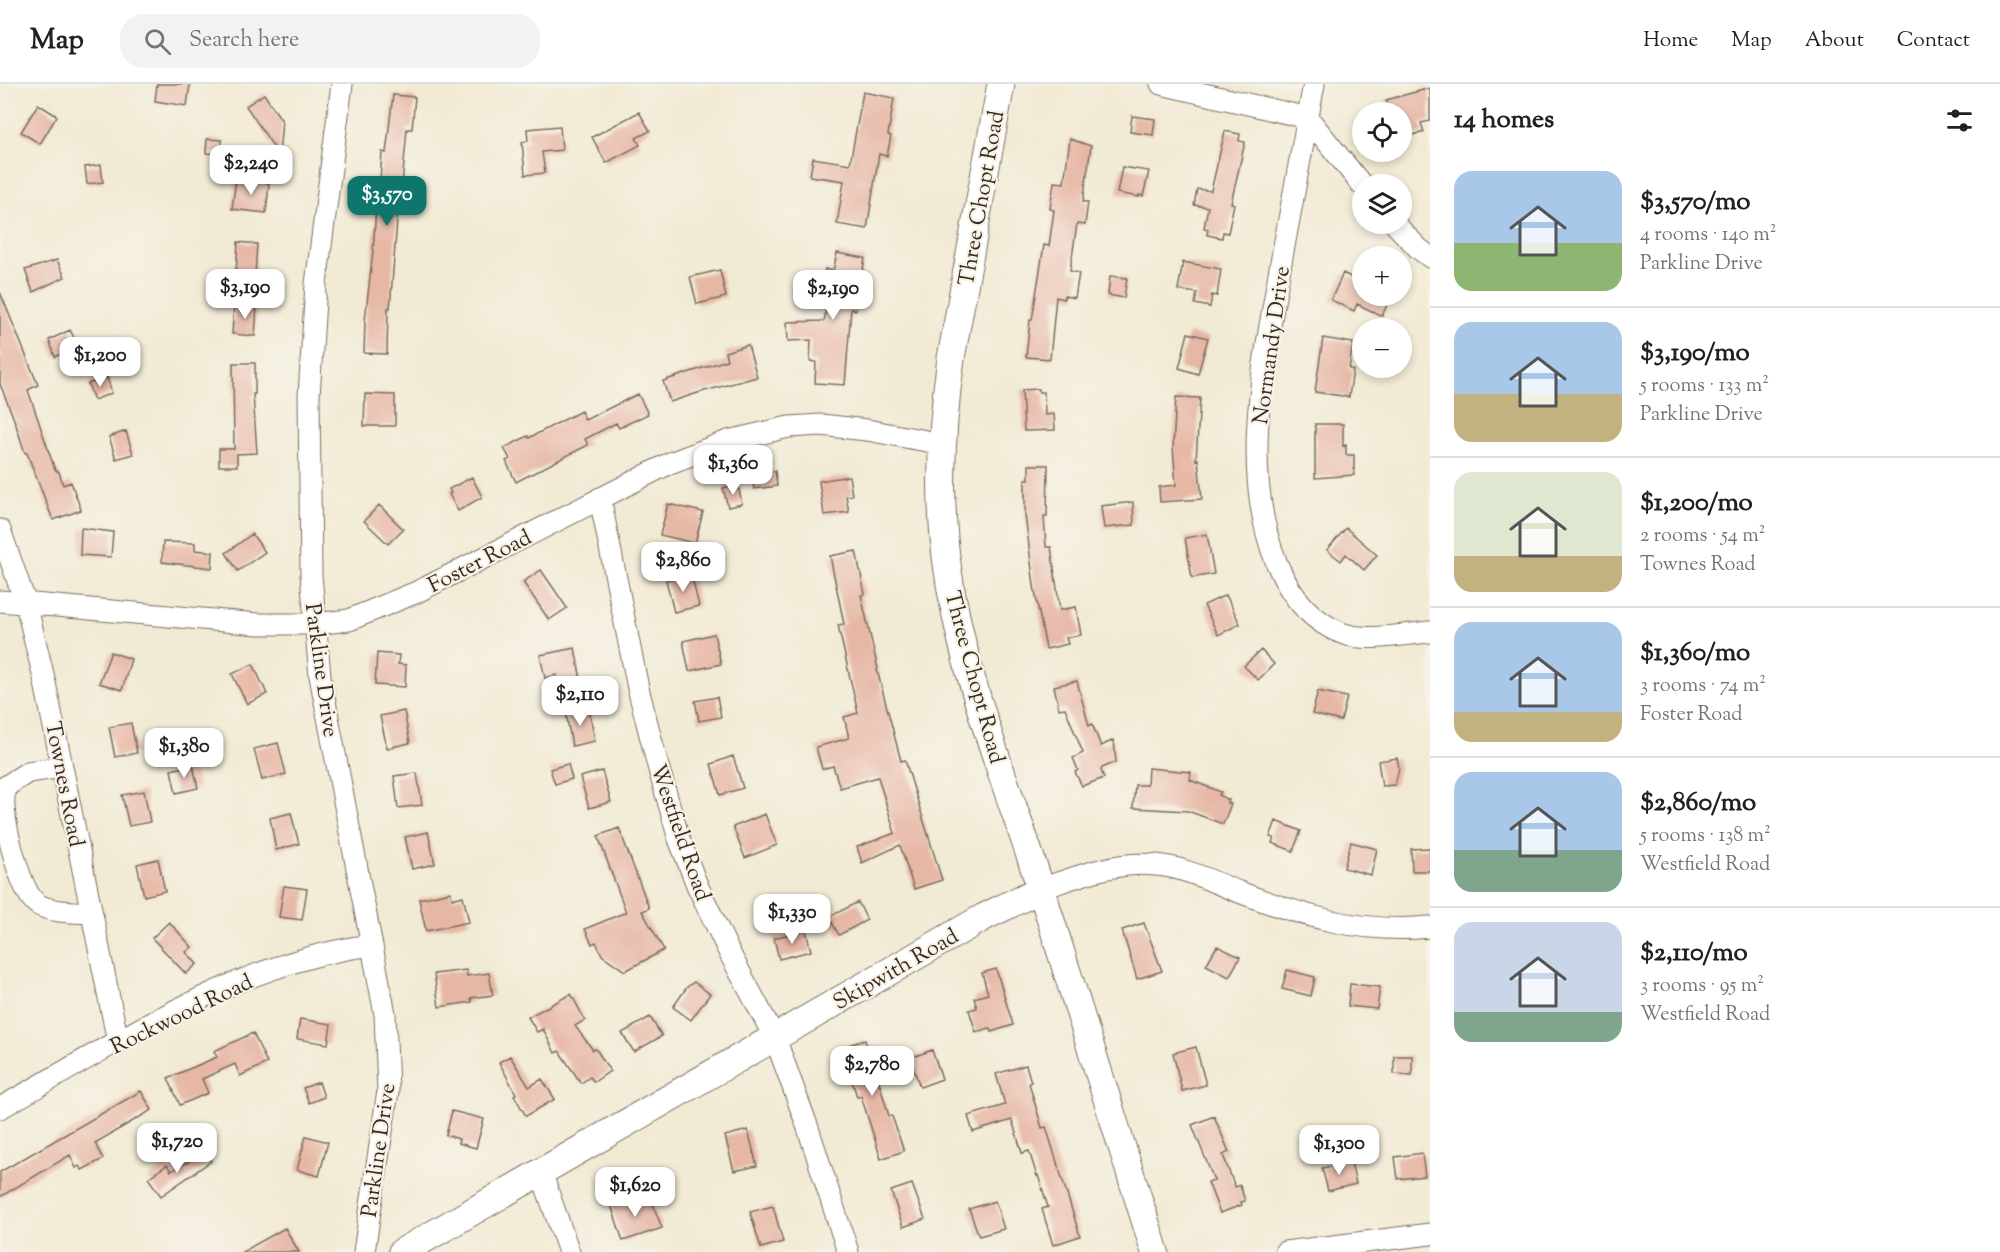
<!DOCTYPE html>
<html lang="en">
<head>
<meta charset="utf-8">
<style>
  body { margin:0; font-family:"Sorts Mill Goudy",serif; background:#f2f2f2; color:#202124; height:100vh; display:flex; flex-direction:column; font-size:22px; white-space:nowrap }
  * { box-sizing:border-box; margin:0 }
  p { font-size:20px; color:#757577 }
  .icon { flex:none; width:33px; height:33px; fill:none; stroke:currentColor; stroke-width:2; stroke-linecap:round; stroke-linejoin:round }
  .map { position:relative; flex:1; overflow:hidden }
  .side { display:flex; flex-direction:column; background:#fff; width:570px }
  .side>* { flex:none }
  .controls { position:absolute; left:1352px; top:18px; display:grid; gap:12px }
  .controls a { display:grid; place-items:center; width:60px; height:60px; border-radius:50%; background:#fff; box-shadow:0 3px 9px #0003; font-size:30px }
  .price { position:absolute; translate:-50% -51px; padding:0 14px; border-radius:12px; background:#fff; color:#222; font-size:20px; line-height:39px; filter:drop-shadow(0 2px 3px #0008) }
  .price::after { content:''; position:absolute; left:50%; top:36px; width:18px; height:14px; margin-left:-9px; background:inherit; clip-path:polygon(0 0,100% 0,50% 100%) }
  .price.on { background:#0f766e; color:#fff }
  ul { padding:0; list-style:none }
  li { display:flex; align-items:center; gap:18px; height:150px; padding:0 24px }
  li+li { border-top:2px solid #e0e0e0 }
  li span { display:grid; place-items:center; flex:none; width:168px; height:120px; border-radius:18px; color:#555 }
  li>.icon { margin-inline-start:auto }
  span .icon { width:72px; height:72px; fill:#fffc; stroke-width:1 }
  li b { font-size:26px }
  h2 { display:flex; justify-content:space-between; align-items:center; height:72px; padding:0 24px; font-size:26px }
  header { display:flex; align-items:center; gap:36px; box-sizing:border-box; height:84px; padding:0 30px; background:#fff; border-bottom:2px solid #e0e0e0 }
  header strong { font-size:28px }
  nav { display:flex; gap:33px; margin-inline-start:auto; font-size:21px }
  .search { width:420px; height:54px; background:#f2f2f2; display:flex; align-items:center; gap:15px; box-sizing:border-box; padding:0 21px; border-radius:24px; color:#757577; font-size:22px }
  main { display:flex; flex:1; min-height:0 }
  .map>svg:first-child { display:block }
  .building { fill:#e7b7a6 }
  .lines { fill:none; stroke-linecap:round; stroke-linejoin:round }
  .minor-casing { stroke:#7b6d5e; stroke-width:23 }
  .major-casing { stroke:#7b6d5e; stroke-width:29 }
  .minor { stroke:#fff; stroke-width:21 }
  .major { stroke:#fff; stroke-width:27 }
  .labels { text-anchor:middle; stroke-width:4.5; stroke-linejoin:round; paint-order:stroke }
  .street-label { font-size:22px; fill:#3b2a1e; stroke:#f7f3e8 }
</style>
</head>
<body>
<header>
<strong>Map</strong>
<div class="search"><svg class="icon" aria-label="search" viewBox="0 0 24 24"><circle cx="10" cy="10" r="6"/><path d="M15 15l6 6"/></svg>Search here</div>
<nav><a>Home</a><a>Map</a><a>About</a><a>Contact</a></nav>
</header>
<main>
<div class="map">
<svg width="1430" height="1168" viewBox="0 0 1430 1168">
  <rect width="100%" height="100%" fill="#f7f3e8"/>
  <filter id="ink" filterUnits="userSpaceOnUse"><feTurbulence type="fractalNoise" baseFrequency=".0167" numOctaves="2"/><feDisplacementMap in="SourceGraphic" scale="12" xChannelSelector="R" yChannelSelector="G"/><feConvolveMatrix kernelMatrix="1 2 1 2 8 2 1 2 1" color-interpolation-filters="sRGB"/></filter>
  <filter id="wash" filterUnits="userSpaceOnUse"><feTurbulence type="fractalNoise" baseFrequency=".008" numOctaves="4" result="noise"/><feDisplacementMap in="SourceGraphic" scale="24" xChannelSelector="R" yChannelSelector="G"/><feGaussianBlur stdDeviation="1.35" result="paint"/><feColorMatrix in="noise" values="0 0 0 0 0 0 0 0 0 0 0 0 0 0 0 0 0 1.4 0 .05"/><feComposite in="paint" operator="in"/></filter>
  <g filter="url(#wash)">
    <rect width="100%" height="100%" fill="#f1ead4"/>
    <g id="blocks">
      <path class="building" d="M157,0H190L187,22L155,17Z
        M1430,4V37L1421,39L1424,48L1401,54V28H1390L1386,16Z
        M863,8L894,14L888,51L891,52L887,72L879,70L867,145L837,140L844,97L810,92L813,74L850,80Z
        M264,10L282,37L279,71L246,22Z
        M393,11L415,13L412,45H407L402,101L400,100L391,212L390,224H388L387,270L364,269L365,237L373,166L376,124L378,125L382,68L386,69Z
        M38,20L57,32L40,60L21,48Z
        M639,28L650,47L636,54L640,61L606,79L592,53Z
        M1132,32L1155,35L1153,51L1130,48Z
        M560,42L562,66L542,68L545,89L525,91L522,58L528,57L527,45Z
        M1225,47L1240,50L1239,57L1245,58L1231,119L1234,120L1228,149L1223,148L1222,154L1207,151L1208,145L1204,144L1208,123L1194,121L1197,105L1211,107Z
        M207,55L222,56L221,70L206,69Z
        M1070,55L1091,62L1083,118H1088L1085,141L1077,140L1070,187L1079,189L1075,214L1064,212V215L1056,213L1050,275L1026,273L1030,236H1032L1044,161L1049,162L1054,126L1050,125L1054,98L1064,99Z
        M101,81L103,98L87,100L85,83Z
        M1122,83L1149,87L1143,112L1139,111V113L1117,109Z
        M236,95L269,99L266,129L232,125Z
        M238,158L257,160L255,191L236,189Z
        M837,169L865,174L856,226L851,225L845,301L815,299L816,278L810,277L811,256L788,257L787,238L824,237L831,201L822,200L825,185L833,187Z
        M57,176L65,193L33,208L25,186Z
        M1183,178L1221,185L1217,212L1212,211L1210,223L1195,220L1197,209L1178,206Z
        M720,186L726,213L697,220L690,193Z
        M1343,189L1362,199V212H1391L1382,232L1357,220L1354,227L1331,216Z
        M1110,192L1127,194L1124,214L1108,211Z
        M0,208L38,301L28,306L55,386L59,388L63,401L71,398L81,426L53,436L27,369H25L15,338L0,300Z
        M234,220L257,221L255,252L232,250Z
        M70,246L78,261L55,273L49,256Z
        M1188,249L1208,254L1198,290L1179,284Z
        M1323,254L1353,259L1349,285L1353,286L1349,313L1315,308Z
        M748,261L757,293L701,308L670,318L663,297L727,276L725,268Z
        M233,279H255V310H253L257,369L237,370V382H219V365H234Z
        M107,293L112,309L94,316L88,300Z
        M1039,305V308H1044L1045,331L1054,330L1055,346L1024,347L1022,306Z
        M365,310L395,311V342H364Z
        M638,310L648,330L619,344L616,339L585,355L588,361L516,398L506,377L510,375L504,364L528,352L529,354L581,327L585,336Z
        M1176,313L1200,314L1196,376L1198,375L1202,415L1160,418L1159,403L1176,401L1173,363Z
        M1315,340H1343V362L1346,361V371H1354V391L1315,394Z
        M126,347L133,370L116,375L109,353Z
        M1029,381H1048L1047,432H1044L1046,463H1051L1060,526L1076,523L1081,551L1066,554L1068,560L1046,565L1034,502L1025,431V395H1029Z
        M770,385V388L775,387L777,402L754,405L751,387Z
        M849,392L852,411L846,412L849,428L824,431L819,397Z
        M472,393L482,413L458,427L449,410L451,409L449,405Z
        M738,401L742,420L728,423L723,404Z
        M1133,418L1134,441L1104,444L1101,422Z
        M668,420L703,428L695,459L660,451Z
        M379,421L403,445L388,460L364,437Z
        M81,444L113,448L111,473L80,471Z
        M1346,444L1377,471L1364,486L1346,470L1341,477L1327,466Z
        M252,450L265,468L238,487L226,469Z
        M1207,450L1214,490L1192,494L1185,454Z
        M163,458L195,459V466L213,468L212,484L162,478Z
        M856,467L865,510L861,511L878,585L877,586L901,677L905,676L942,796L914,805L900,761L862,779L857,763L895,749L878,693L840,704L833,682L822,685L816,663L849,654L844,633L858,629L838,541L844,540L830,472Z
        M541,486L567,524L549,536L523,498Z
        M691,490L699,522L674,528L666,496Z
        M1226,511L1240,540L1218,551L1204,521Z
        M714,550L721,580L689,587L683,557Z
        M575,564L581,596L559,600L557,591L545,594L540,571Z
        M1261,566L1274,580L1258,596L1244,582Z
        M111,568L131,575L122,606L99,599Z
        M377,569L399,571L398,580L406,581L405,603L375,601Z
        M253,580L267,610L247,620L232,590Z
        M1077,597L1089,642L1092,640L1101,662L1114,656L1116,678L1102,684L1101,686L1104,694L1082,702L1075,688L1078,686L1073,674L1083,669L1065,624L1059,625L1054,602Z
        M1318,607L1347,613L1341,637L1312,630Z
        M717,613L721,633L699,637L695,617Z
        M589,625L595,657L572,662L566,629Z
        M404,627L410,659L387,664L380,632Z
        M131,639L137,669L115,673L109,643Z
        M278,659L286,690L262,696L254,665Z
        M733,672L743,704L720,711L711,680Z
        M1397,674L1399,684L1395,701L1382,702L1378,677Z
        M568,680L572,695L555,700L550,685Z
        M193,681L198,704L176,709L171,686Z
        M1148,684L1191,688L1190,696L1221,708L1219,711L1229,716L1228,719L1231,720L1223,740L1188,727L1133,724L1135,701H1147Z
        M602,687L611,718L589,724L580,693Z
        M417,689L422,721L398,724L394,692Z
        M144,707L150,738L129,742L122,711Z
        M291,729L299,760L276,766L270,734Z
        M765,730L777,761L745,774L733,743Z
        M1276,737L1301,747L1293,767L1272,759L1274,754L1270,753Z
        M619,744L649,824L642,827L664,866L625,887L602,871L596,858L592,860L585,845L626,828L598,752Z
        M428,748L435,780L412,785L405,753Z
        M1351,758L1377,765L1371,791L1344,784Z
        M1430,764V787H1412L1411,765Z
        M158,775L165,807L144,812L137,780Z
        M284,802L307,805L302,836L279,833Z
        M451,808L452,815L463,812L469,838L426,847L419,815Z
        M858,818L867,836L839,851L829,833Z
        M169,838L192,863L186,868L197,880L186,890L152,854Z
        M1144,839L1162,887L1137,895L1122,846Z
        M806,846L811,867L779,875L774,854Z
        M1217,862L1240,873L1229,893L1206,881Z
        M996,885L1013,941L991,948L990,944L976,948L969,926L977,924L974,914L988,910L982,889Z
        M466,886L467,892L489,889L493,911L471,914L472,918L439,923L434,890Z
        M1287,886L1315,893L1311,912L1282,905Z
        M694,898L710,910L691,936L673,923L687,903Z
        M1350,900L1380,903L1377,925L1348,922Z
        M571,910L585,936L575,942L593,966L596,965L610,987L594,998L590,993L581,999L559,967L555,969L543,945L537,948L528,933Z
        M650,933L662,952L634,968L622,949Z
        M300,935L331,940L328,960L297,955Z
        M253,949L267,979L240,992L235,980L202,995L208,1009L180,1021L168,994L217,973L214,967Z
        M865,956L867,963L873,961L878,976L873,978L889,1032H892L904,1067L881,1075L861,1012L857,1013L842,963Z
        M1196,963L1206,1001L1182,1007L1173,969Z
        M932,966L942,995L920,1003L910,974Z
        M510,972L529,1003L542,995L555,1015L526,1032L514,1011L516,1010L499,978Z
        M1394,972H1412V991L1394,990Z
        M1026,981L1031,998L1029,999L1042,1044L1046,1043L1080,1152L1053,1161L1042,1125L1048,1123L1038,1091L1037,1092L1029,1067L1022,1069L1012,1036L973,1048L968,1032L1005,1021L996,990Z
        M319,998L324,1013L309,1019L303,1004Z
        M141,1007L152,1026L95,1059L103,1075L82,1086L79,1082L76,1084L70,1071L0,1113V1088Z
        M452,1027L484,1035L476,1064L458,1059L459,1055L446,1051Z
        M1214,1032L1229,1068L1223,1071L1235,1103L1240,1101L1245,1117L1241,1118L1242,1121L1220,1129L1208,1098L1214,1096L1192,1041Z
        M748,1046L757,1082L734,1087L725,1052Z
        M306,1052L328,1058L319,1092L297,1086Z
        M205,1069L211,1077L161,1112L148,1094L167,1081L171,1087Z
        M1422,1069L1425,1092L1398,1095L1395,1073Z
        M1351,1078L1356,1100L1328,1107L1322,1084Z
        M912,1100L925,1135L903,1143L891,1107Z
        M639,1112L642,1121L652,1118L662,1144L623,1157L611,1121Z
        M995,1117L1004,1145L979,1152L969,1125Z
        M773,1122L783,1158L761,1164L750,1128Z
        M285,1144L299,1168H242Z"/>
    </g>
  </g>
  <g filter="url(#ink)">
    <use href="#blocks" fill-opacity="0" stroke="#7b6d5e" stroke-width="1.5"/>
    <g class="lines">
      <defs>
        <path id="minor" d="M342,0L316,200L309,312L311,491L320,592L385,930L388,1007L364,1168
          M1161,0L1308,34L1362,101
          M1314,0C1303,61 1291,122 1280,184C1264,278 1239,388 1277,480C1290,511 1311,538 1344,550C1368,558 1405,550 1430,548
          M1395,140L1419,165L1430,173
          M600,414L638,604L658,682L679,755L697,801L730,870L775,954L808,1044L848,1168
          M0,446L26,520L44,594L118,958
          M0,517L258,540H315L349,536L417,508L670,379L728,357L789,343L821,341L867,346L943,360
          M62,683L28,688L5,703C5,709 3,716 4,722C5,743 20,806 36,819C48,829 77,828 92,829
          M1041,805C1078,792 1115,777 1156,781C1184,783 1213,798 1239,808C1303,832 1360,850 1430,843
          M0,1024C117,959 237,878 372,861
          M541,1088L569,1168
          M1285,1168L1430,1150"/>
        <path id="major" d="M1001,0L951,274C941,344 937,416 948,487C964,598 1008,702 1042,808C1080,928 1117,1048 1155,1168
          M402,1168L984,833L1041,805"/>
      </defs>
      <use href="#minor" class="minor-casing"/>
      <use href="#major" class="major-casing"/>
      <use href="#minor" class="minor"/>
      <use href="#major" class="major"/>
    </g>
  </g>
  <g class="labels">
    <g class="street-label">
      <text transform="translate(980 114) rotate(-80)" y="8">Three Chopt Road</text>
      <text transform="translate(1270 261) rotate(-82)" y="8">Normandy Drive</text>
      <text transform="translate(479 476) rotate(-27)" y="8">Foster Road</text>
      <text transform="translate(323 586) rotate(82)" y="8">Parkline Drive</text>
      <text transform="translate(976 593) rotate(75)" y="8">Three Chopt Road</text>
      <text transform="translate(66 700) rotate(79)" y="8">Townes Road</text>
      <text transform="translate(682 748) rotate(71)" y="8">Westfield Road</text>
      <text transform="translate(895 884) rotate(-30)" y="8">Skipwith Road</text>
      <text transform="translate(181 929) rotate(-26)" y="8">Rockwood Road</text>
      <text transform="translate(377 1066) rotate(-82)" y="8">Parkline Drive</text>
    </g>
  </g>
</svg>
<div class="controls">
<a><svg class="icon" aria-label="locate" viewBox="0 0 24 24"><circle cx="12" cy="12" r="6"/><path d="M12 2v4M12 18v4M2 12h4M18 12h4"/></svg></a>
<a><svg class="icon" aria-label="layers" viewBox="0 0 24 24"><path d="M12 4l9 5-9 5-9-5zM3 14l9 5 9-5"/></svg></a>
<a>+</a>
<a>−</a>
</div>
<b class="price" style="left:251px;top:112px">$2,240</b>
<b class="price on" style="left:387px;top:143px">$3,570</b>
<b class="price" style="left:245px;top:236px">$3,190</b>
<b class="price" style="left:833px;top:237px">$2,190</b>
<b class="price" style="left:100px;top:304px">$1,200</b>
<b class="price" style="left:733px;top:412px">$1,360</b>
<b class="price" style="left:683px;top:509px">$2,860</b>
<b class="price" style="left:580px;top:643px">$2,110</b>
<b class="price" style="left:184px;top:695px">$1,380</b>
<b class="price" style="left:792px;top:861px">$1,330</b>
<b class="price" style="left:872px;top:1013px">$2,780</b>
<b class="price" style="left:177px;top:1090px">$1,720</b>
<b class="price" style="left:1339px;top:1092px">$1,300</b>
<b class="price" style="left:635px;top:1134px">$1,620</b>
</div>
<section class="side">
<h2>14 homes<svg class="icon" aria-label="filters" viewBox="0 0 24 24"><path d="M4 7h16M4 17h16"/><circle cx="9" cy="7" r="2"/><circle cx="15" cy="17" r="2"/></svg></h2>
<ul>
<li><span style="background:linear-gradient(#a9c7e8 60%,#8fb573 0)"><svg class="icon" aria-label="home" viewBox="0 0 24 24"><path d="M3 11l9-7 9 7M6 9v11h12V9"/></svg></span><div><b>$3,570/mo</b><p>4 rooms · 140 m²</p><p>Parkline Drive</p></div></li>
<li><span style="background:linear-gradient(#a9c7e8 60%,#c2b280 0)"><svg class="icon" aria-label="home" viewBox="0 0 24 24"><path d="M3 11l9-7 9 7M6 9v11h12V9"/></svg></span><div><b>$3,190/mo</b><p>5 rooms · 133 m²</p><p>Parkline Drive</p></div></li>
<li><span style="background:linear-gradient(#dfe7d0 70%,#c2b280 0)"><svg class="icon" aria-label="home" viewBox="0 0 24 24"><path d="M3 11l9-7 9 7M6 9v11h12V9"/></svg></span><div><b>$1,200/mo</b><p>2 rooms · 54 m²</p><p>Townes Road</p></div></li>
<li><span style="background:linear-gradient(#a9c7e8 75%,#c2b280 0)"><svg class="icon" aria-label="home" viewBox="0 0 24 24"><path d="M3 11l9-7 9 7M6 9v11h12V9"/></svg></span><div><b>$1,360/mo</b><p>3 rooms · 74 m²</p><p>Foster Road</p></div></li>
<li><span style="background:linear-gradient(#a9c7e8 65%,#7fa58c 0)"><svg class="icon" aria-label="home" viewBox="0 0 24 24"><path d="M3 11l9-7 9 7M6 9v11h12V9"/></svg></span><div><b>$2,860/mo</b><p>5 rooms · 138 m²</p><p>Westfield Road</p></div></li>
<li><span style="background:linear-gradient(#c9d6e8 75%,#7fa58c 0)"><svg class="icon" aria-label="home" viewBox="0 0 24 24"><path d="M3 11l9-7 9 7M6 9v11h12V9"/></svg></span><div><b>$2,110/mo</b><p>3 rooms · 95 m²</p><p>Westfield Road</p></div></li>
</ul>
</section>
</main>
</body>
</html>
